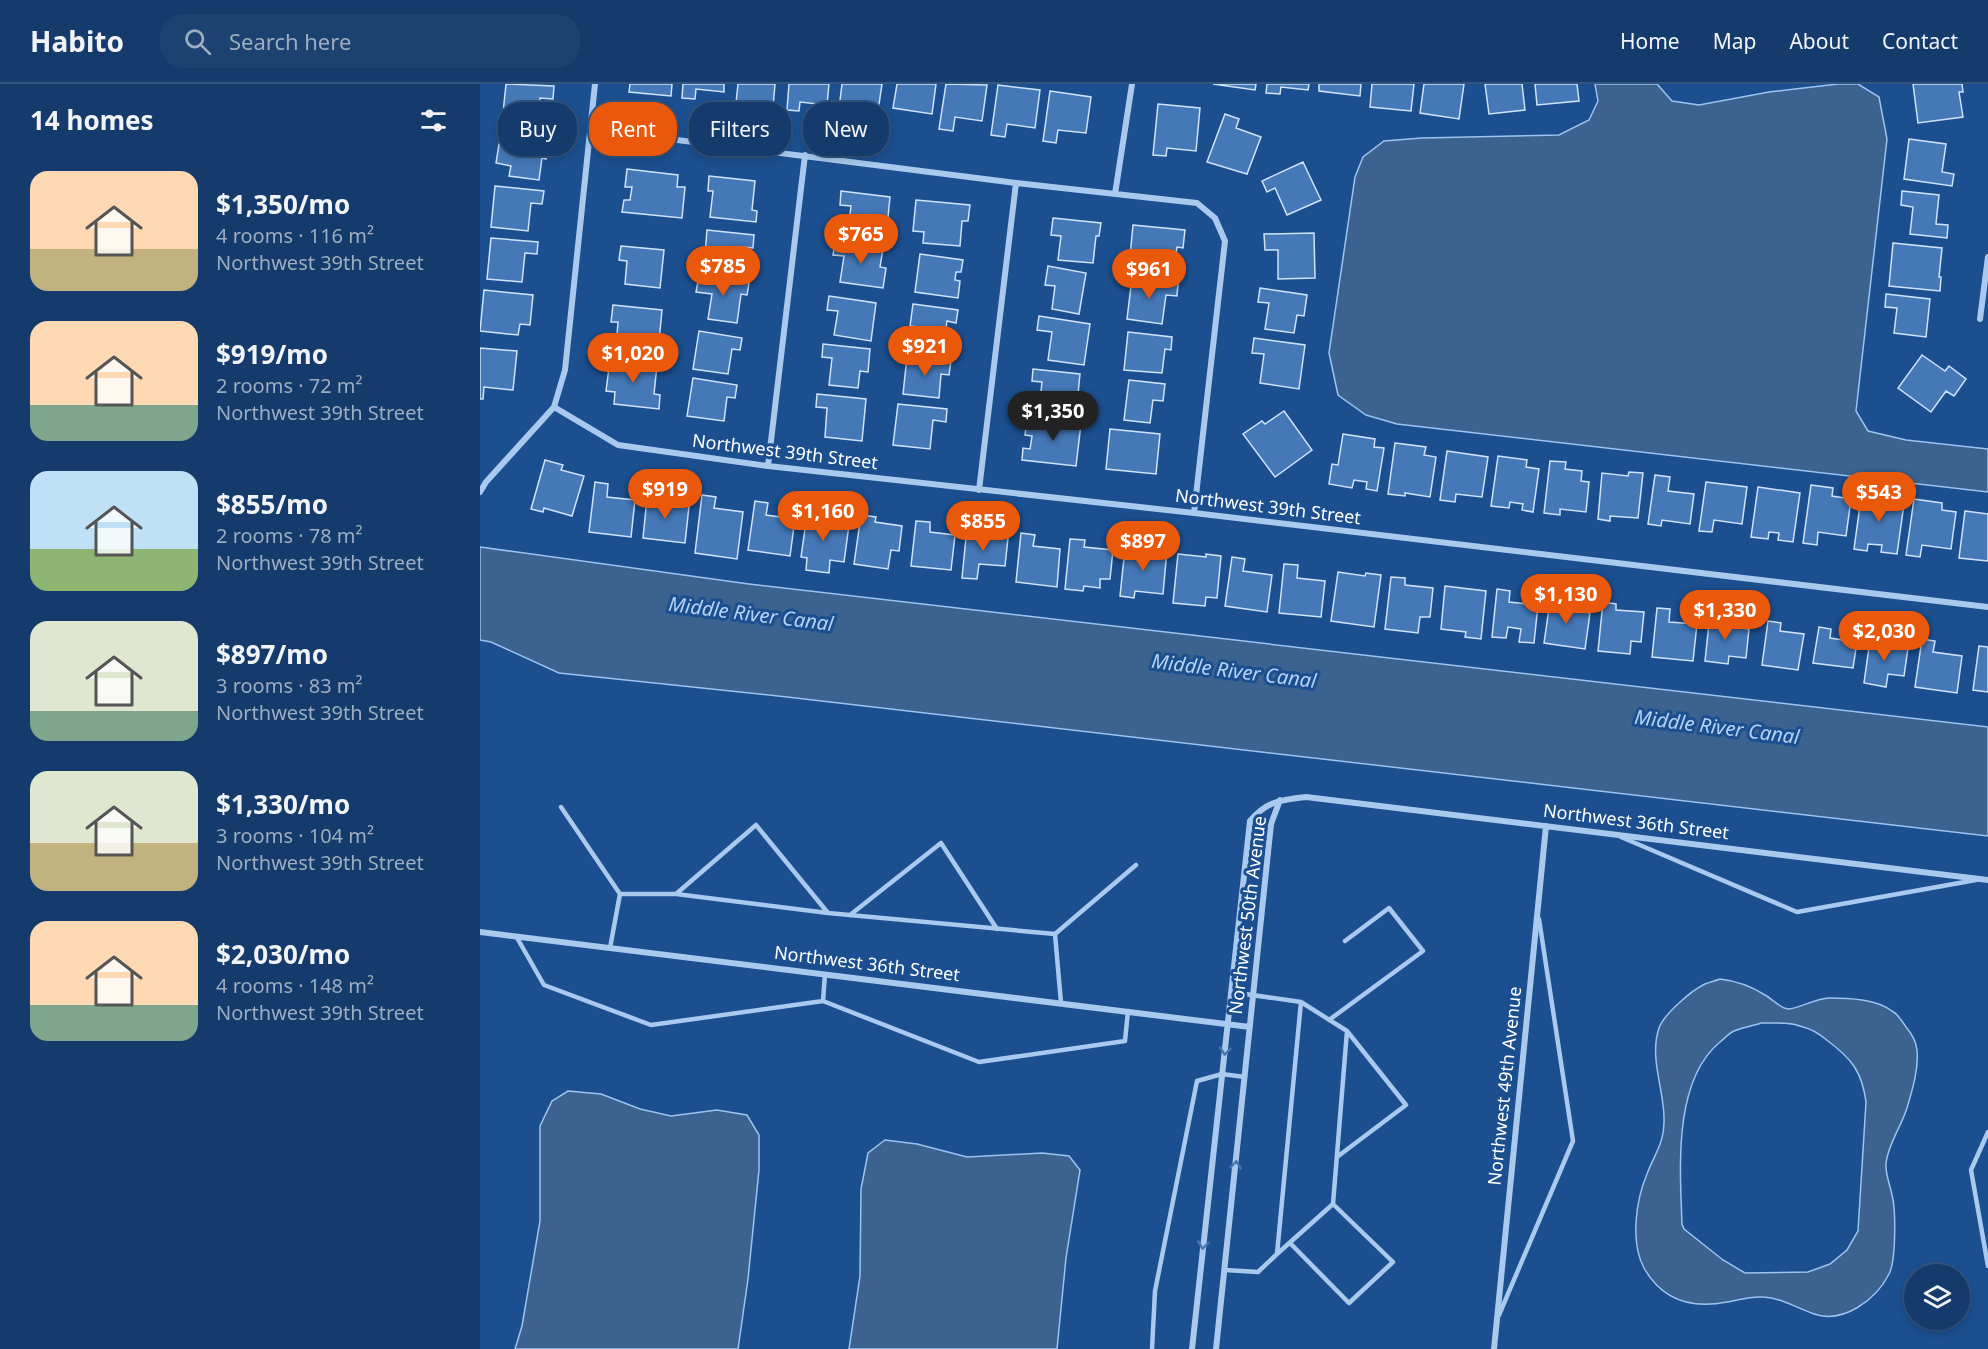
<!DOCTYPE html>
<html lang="en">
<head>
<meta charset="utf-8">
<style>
  body { margin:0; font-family:"Noto Sans",sans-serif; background:#1d4271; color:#f1f3f6; height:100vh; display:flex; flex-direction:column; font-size:22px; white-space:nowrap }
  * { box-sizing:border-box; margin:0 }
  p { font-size:20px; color:#9dadc1 }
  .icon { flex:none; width:33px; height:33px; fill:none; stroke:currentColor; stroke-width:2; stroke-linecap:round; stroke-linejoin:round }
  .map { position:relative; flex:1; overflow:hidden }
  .drawer { display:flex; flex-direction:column; background:#143b6b; width:480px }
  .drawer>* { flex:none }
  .guide { position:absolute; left:18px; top:18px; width:570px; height:54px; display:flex; gap:12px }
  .controls { position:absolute; left:1424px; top:1180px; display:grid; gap:12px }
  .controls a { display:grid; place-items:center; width:66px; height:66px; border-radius:50%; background:#143b6b; box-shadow:0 3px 9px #0003,0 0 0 2px #33557e; font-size:30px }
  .price { position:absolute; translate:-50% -51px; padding:0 14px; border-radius:21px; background:#ea580c; color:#fff; font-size:20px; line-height:39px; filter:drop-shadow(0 2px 3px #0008) }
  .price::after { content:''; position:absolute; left:50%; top:36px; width:18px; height:14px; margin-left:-9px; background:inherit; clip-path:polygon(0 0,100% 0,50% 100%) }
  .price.on { background:#222; color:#fff }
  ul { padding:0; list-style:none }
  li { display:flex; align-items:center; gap:18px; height:150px; padding:0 30px }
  li span { display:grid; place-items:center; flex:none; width:168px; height:120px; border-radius:18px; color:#555 }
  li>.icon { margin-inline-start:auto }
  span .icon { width:72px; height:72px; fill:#fffc; stroke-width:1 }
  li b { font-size:26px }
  h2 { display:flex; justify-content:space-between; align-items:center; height:72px; padding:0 30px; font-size:26px }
  .tag { padding:0 21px; border-radius:24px; background:#143b6b; box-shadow:0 3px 9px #0003,0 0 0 2px #33557e; font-size:21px; line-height:54px }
  .tag.on { background:#ea580c; color:#fff }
  header { display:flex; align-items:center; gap:36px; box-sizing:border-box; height:84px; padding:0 30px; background:#143b6b; border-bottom:2px solid #33557e }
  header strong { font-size:28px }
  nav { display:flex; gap:33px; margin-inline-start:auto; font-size:21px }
  .search { width:420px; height:54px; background:#1d4271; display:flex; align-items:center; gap:15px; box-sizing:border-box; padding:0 21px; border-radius:24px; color:#9dadc1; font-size:22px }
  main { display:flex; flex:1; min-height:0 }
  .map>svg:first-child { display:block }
  .water { fill:#3c6290; stroke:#9cc4f0; stroke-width:1.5; fill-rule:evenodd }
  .building { fill:#4478b7; stroke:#cfe3fa; stroke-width:1.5 }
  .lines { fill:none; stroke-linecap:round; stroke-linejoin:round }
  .lane { stroke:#a9c9ee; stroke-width:4.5 }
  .street { stroke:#a9c9ee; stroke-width:6 }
  .oneway { stroke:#4674ac }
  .labels { text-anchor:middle; stroke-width:6; stroke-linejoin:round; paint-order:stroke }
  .street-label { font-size:18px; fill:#fff; stroke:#1b4f8f }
  .water-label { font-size:20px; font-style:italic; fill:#b5d3f5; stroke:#1b4f8f }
</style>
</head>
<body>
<header>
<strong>Habito</strong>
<div class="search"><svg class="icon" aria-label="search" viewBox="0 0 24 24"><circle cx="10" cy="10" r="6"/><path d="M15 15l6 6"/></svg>Search here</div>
<nav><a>Home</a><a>Map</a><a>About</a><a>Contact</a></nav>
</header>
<main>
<section class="drawer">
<h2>14 homes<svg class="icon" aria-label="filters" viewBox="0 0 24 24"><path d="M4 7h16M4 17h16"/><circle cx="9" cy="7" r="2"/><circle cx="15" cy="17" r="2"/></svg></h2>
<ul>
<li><span style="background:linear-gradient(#ffd9b3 65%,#c2b280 0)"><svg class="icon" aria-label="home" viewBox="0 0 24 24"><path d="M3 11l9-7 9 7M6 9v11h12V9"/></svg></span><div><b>$1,350/mo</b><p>4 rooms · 116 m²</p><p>Northwest 39th Street</p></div></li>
<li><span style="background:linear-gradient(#ffd9b3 70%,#7fa58c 0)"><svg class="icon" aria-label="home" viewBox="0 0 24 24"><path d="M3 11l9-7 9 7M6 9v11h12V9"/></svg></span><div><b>$919/mo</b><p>2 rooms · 72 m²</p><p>Northwest 39th Street</p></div></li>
<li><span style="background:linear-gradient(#bfe0f5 65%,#8fb573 0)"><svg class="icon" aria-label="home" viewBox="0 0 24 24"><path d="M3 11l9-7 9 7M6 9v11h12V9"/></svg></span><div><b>$855/mo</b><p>2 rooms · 78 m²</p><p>Northwest 39th Street</p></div></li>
<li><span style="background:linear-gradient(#dfe7d0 75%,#7fa58c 0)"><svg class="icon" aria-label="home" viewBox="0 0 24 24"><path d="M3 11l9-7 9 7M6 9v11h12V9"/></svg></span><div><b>$897/mo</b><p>3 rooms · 83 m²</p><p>Northwest 39th Street</p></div></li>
<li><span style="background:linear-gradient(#dfe7d0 60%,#c2b280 0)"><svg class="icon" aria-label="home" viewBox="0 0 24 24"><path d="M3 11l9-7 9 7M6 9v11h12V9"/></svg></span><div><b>$1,330/mo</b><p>3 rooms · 104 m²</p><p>Northwest 39th Street</p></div></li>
<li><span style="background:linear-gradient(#ffd9b3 70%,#7fa58c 0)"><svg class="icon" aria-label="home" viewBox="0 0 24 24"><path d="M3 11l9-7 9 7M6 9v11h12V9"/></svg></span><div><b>$2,030/mo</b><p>4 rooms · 148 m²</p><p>Northwest 39th Street</p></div></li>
</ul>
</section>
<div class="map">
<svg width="1508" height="1265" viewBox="0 0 1508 1265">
  <rect width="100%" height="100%" fill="#1b4f8f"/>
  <path class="water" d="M1115,0H1177L1192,17L1219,21L1289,8L1358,0H1378L1399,13L1407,55L1376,327L1388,347L1426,356L1508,365V408L917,340L886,331L858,311L849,269L875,93L883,73L904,57L942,54L1079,51L1109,36L1118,17Z
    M0,463L269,500L1508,643V752L307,613L79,589L11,558L0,556Z
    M1240,895C1257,897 1271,902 1285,911C1292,915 1300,924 1308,925C1317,925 1337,914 1349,914C1369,914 1396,915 1412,927C1418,930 1422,937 1426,943C1432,950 1436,957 1437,966C1439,985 1432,1007 1427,1024C1421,1043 1408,1060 1406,1079C1405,1090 1410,1100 1412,1111C1416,1126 1416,1177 1409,1190C1396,1216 1363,1240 1334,1230C1317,1224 1302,1214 1283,1213C1270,1212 1259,1216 1247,1218C1212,1225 1182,1216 1164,1184C1150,1158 1156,1116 1167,1090C1175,1069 1185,1058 1184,1034C1184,1005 1169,974 1179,944C1184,930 1212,906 1225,900C1230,898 1235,897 1240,895ZM1281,939C1295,939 1310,938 1323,943C1332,945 1341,951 1348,957C1372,975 1382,988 1386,1018L1378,1147L1367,1166L1350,1180L1328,1188L1265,1189L1243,1176L1204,1145L1202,1140C1200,1084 1193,997 1240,958C1244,955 1249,949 1254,947C1263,943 1273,942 1281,939Z
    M88,1007L121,1010L160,1025L191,1032L237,1026L267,1031L279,1051V1086L268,1195L258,1265H35L42,1242L60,1137V1042L72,1017Z
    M405,1056L437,1060L487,1073L562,1069L589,1072L600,1086L586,1174L577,1265H369L380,1192L381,1105L388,1069Z"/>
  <path class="building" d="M26,0L74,2L73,15L60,14L57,42L22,39Z
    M150,0H192L191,12L149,8Z
    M203,0H244V8L216,5L215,15L202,14Z
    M258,0H295L293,23L256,19Z
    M309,0H349L347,21L320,18L319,27L307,26Z
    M362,0H402L398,27L373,24L371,35L358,33Z
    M417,0H456L452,30L413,24Z
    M466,0L507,1L502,37L475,33L473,47L459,45Z
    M733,0H776L775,6Z
    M787,0H829L828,6L801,3L800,10L786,9Z
    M839,0H881L880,12L839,7Z
    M892,0H934L931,27L890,23Z
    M944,0H984L979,35L940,29Z
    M1005,0H1042L1045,26L1009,30Z
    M1055,0H1097L1099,17L1057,21Z
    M1433,0H1482L1483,8H1479L1483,33L1438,39Z
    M518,1L560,6L555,44L527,40L525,53L511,51Z
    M570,7L611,13L606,49L578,46L576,59L563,57Z
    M678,20L720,24L716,67L687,64L686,72L673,71Z
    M745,30L759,35L756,44L781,53L767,90L727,78Z
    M21,48L69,55L66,75L62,74L59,96L29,92L31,82L16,79Z
    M1429,55L1466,60L1462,88L1474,90L1472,102L1424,95Z
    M823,78L841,116L807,131L795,104L787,108L782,97Z
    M147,85L198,91L197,103H205L202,134L142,128L144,116H150L152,103H145Z
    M229,92L275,97L272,126L277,127L276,138L230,133L233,107H228Z
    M15,102L64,107L62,120L51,119L48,147L11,143Z
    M361,107L410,113L406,153L368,149L371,122L360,121Z
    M1422,107L1459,111L1456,140L1468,141L1467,154L1430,150L1433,123L1421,121Z
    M436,116L490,121L488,137H482L480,162L443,159L444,148L433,147Z
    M573,134L621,139L619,152H616L613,179L578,176L581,152L571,151Z
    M653,141L705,146L703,164L697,163L695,176H702L701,188L658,184L659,173L650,172Z
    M227,146L274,151L273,164L264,163L262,187L224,183Z
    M834,149L835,194L798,195V166H785L784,150Z
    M11,154L58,158L57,170L45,169L42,198L7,195Z
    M355,158L403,165L400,183L406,184L403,204L360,198L364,172L353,171Z
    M1413,159L1462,164L1459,193H1461L1460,207L1409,202Z
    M141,162L184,166L180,204L145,200L147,177L139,176Z
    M440,170L483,176L481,188H476L475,196L480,197L478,214L435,208Z
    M568,182L606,189L599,230L572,225L575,202L565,201Z
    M219,192L269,199L267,211L261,210L257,239L228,235L232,210L216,208Z
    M652,194L698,200L697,212L686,211L682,240L647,235Z
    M780,204L827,211L824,232L817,231L814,249L785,245L789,219L778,218Z
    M4,206L53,211L50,241L40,240L38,251L0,247Z
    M1406,210L1450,215L1446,253L1414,249L1417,224L1405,223Z
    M349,212L396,219L391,257L354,251L358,227L347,226Z
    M433,220L478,226L476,239L467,237L463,263L436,260L438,243L430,242Z
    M133,221L182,226L178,268L128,263L130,250L137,251L138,238H131Z
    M559,232L610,240L604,281L568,276L572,248L557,246Z
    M219,247L262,254L260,266L252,265L248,290L213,285Z
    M648,248L692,253L691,266L685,265L682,289L644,286Z
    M774,254L825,261L819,305L780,299L784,270L772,269Z
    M343,260L390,265L388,288L380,287L378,304L349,301L352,274L342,273Z
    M0,264L37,267L33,306L4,303L3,315H0Z
    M1442,271L1465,287L1469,282L1486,295L1474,312L1466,307L1451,328L1418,304Z
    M427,273L471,277L469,291L461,290L459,314L423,310Z
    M130,276L177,281L174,310L180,311L179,325L134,320L135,308L126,307Z
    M553,285L600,290L598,310L590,309L588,328L559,325L562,298L552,297Z
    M213,294L257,301L255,314L247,313L244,337L207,332Z
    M649,296L685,300L683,317L673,316L670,339L644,336Z
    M337,310L386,315L382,357L345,353L347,324L336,323Z
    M418,320L467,325L466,338L453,336L450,365L413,361Z
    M804,327L832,366L795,393L763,350L782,337L785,340Z
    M547,335L601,340L596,382L542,376L543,364L550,365L552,352L545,351Z
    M630,345L680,350L676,390L626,385Z
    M863,350L895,355L894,363L904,364L897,407L886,405L887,398L874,396L872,404L849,400L852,380L858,381Z
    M915,359L946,363L944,371L956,373L950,413L925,409V412L908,410Z
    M967,367L1008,373L1002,413L976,410L975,418L960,416Z
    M1018,372L1047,376L1046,383L1059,385L1053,428L1042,426L1043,420L1030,418L1029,424L1011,422Z
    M65,376L83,381L81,386L104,392L92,432L64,424L63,428L51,425Z
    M1070,377L1086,378L1085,385L1102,387L1101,397L1109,398L1106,428L1080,425V431L1064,429Z
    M1149,388L1163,389L1158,434L1130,432V437L1118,435L1122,389L1148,392Z
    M1175,391L1190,393L1188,407L1214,410L1210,440L1182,436L1181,442L1168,440Z
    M115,398L128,400L127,413L155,416L151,453L109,448Z
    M1226,398L1267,403L1262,440L1234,436L1232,448L1219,447Z
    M1331,401L1353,404L1352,412L1371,415L1366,452L1338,448L1337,461L1323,459Z
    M1278,403L1320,409L1313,458L1298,456L1299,449L1289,448L1288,455L1271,453Z
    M168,405L182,407L180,420L209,422L205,459L163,454Z
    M1393,406L1415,409L1413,418L1424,420L1417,470L1401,468L1402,461L1388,460L1387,467L1374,465L1381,414L1391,415Z
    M222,411L236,413L234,424L263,428L257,475L215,469Z
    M1434,415L1462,419V426L1476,428L1471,465L1442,461L1440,473L1426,471Z
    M275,417L288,419L286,431L315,435L310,472L268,466Z
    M328,424L342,426L340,437L369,441L364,478L350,476L349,489L326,486L327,474L321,473Z
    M1485,427L1508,430V477L1479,474Z
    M381,431L396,433L395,438L422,442L419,467L411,466L408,485L374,480Z
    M436,437L450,438V448L475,451L471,486L431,482Z
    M487,443L500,445L499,451L528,454L525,482L499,480L497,495L482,494Z
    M541,449L555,451L553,462L580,465L577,503L536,498Z
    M590,455L605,456L604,463L633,466L630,495H620V504L604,502L603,507L585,505Z
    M645,464L687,466L683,510L655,507L654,514L640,512Z
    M698,470L726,473V470L741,472L737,514L726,513L725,522L693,519Z
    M752,473L765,475L763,487L792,491L787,528L745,522Z
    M804,480L818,481L817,494L845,497L841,533L799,529Z
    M858,488L885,492L886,489L901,491L894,543L851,537Z
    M911,493L925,494V501L953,504L950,533H940L938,549L905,545Z
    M965,502L1006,507L1001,555L985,553L986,548L961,545Z
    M1017,505L1030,507L1029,518L1058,521L1054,559L1039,558L1041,545L1028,543L1026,554L1012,553Z
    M1071,511L1083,512L1082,524L1110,529L1105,565L1064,559Z
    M1123,518L1136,520V526L1164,528L1161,558L1151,557L1150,570L1118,567Z
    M1177,524L1190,525L1189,538L1217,540L1213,577L1172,573Z
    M1230,530L1244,532L1243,542L1269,545L1266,574L1249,572L1248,580L1225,577Z
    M1288,537L1301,539L1300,547L1324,550L1318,586L1282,581Z
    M1339,543L1351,545L1350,554L1377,558L1373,584L1333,579Z
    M1391,549L1403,551L1402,561L1428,564L1424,592L1408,590L1406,603L1384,599Z
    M1442,555L1455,557L1453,568L1482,572L1477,609L1435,603Z
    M1499,562L1508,563V608L1493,606Z"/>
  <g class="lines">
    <path class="lane" d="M81,723L140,810L130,864
      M1141,753L1317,828L1496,796
      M140,810H196L276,741L348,829L575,850L656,781
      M196,810L348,829
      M370,831L461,759L517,845
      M575,850L581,919
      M36,852L64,901L171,941L343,917L345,890
      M343,917L499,978L645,957L648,927
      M849,936L943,867L909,824L865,857
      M1508,1048L1491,1086L1508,1182
      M857,1073L926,1021L867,947
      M810,1159L869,1219L913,1178L853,1120
      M797,1170L853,1120L867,947L821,918
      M745,1186L778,1188L797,1170L821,918L751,908
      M1019,1231L1093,1057L1059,835
      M672,1265L675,1207L717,997L742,990L765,993"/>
    <path class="street" d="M110,45L536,99L717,119L735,134L745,157L714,429
      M635,110L652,0
      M1500,235L1508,173
      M74,323L138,361L288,382L714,429L1508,523
      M288,382L325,71
      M499,406L536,99
      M0,408L6,398L74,323L85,286L115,0
      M0,848L770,943
      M712,1265L770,737C787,717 801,716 826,713L1508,796
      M736,1265L791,740L800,716
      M1014,1265L1066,742"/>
  </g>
  <defs><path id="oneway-chevron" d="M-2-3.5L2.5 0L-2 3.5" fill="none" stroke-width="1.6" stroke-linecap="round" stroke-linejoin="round" transform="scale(1.5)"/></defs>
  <g class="oneway">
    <use href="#oneway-chevron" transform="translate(745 967) rotate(96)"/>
    <use href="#oneway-chevron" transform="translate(756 1081) rotate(-84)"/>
    <use href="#oneway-chevron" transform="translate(723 1161) rotate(96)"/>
  </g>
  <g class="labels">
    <g class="street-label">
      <text transform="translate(305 368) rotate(7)" y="6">Northwest 39th Street</text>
      <text transform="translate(788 423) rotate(7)" y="6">Northwest 39th Street</text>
      <text transform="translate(1156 738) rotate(7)" y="6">Northwest 36th Street</text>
      <text transform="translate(768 831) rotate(-83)" y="6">Northwest 50th Avenue</text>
      <text transform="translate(387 880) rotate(7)" y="6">Northwest 36th Street</text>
      <text transform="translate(1025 1002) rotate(-84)" y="6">Northwest 49th Avenue</text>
    </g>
    <g class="water-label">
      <text transform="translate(271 530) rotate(7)" y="7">Middle River Canal</text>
      <text transform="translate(754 587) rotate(7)" y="7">Middle River Canal</text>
      <text transform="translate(1237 643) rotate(7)" y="7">Middle River Canal</text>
    </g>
  </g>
</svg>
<div class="controls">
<a><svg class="icon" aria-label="layers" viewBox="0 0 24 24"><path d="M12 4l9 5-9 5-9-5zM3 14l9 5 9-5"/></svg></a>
</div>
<b class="price" style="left:381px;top:181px">$765</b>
<b class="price" style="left:243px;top:213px">$785</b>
<b class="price" style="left:669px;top:216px">$961</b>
<b class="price" style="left:445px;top:293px">$921</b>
<b class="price" style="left:153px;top:300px">$1,020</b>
<b class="price on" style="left:573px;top:358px">$1,350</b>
<b class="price" style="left:185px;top:436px">$919</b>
<b class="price" style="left:1399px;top:439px">$543</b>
<b class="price" style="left:343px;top:458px">$1,160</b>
<b class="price" style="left:503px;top:468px">$855</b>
<b class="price" style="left:663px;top:488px">$897</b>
<b class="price" style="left:1086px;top:541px">$1,130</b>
<b class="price" style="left:1245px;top:557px">$1,330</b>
<b class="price" style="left:1404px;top:578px">$2,030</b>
<div class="guide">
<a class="tag">Buy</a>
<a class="tag on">Rent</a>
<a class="tag">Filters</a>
<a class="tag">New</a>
</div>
</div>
</main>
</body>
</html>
